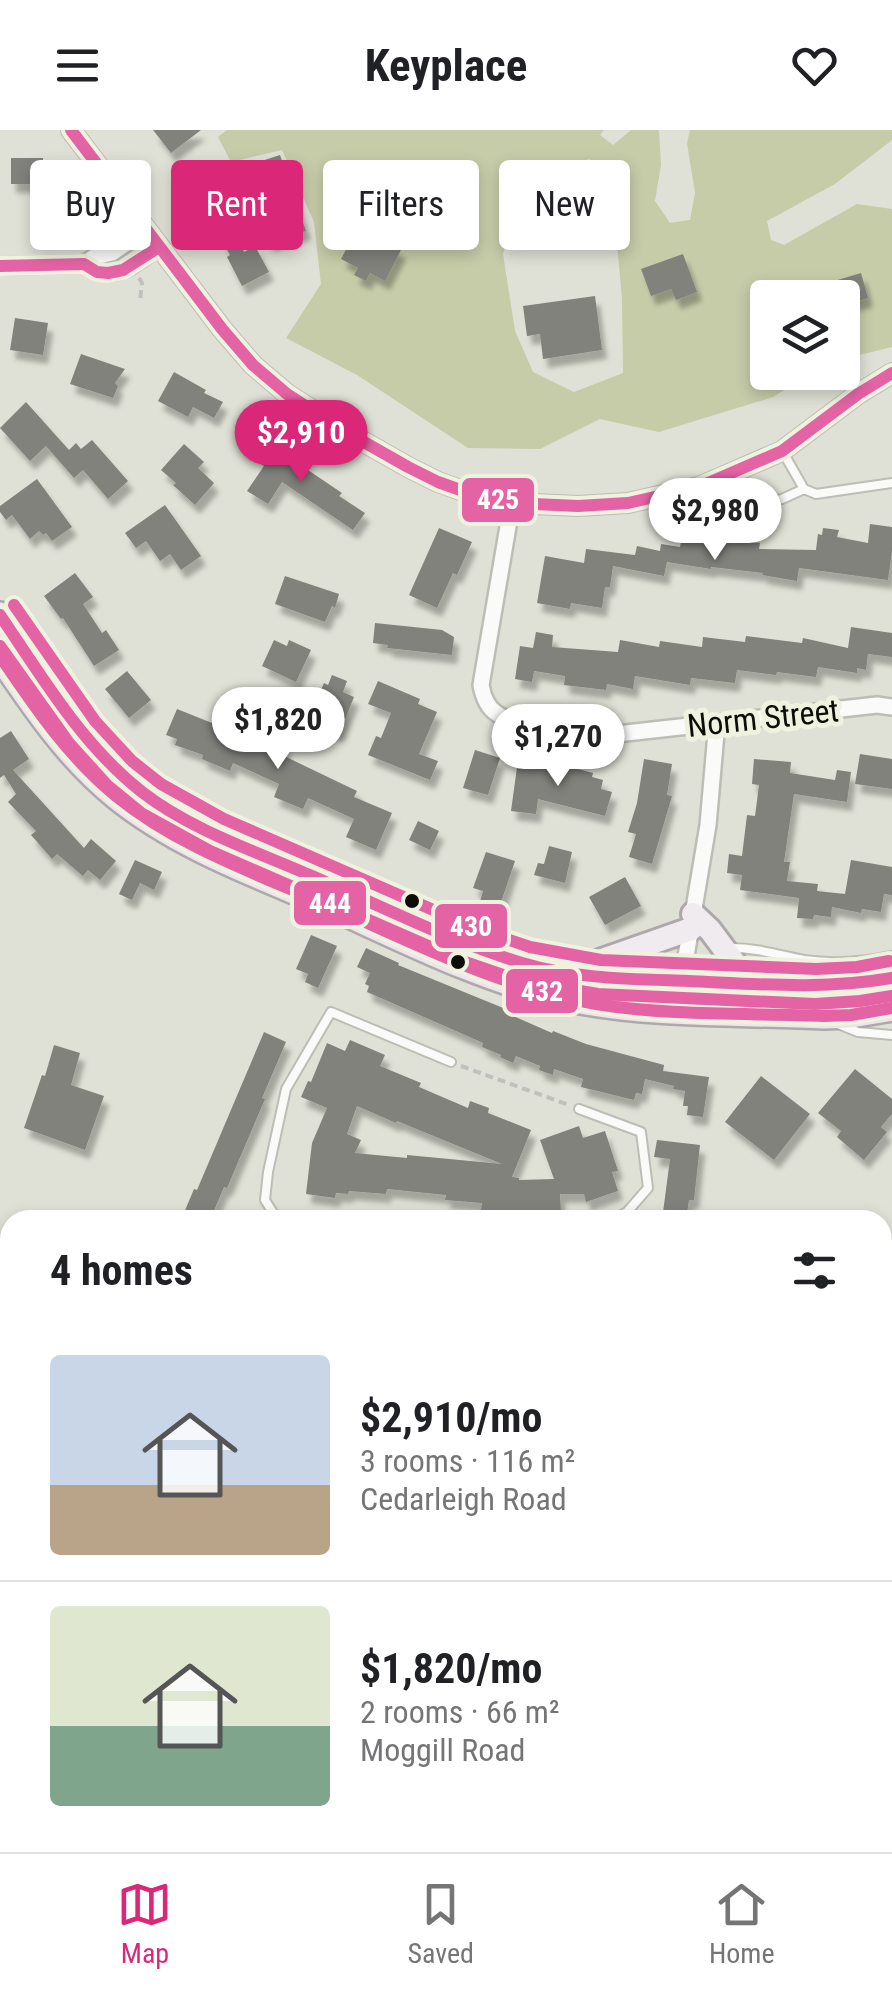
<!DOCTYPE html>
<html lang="en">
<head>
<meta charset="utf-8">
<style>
  body { margin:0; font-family:"Roboto Condensed",sans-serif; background:#f6f6f6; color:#202124; height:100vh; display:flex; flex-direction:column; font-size:38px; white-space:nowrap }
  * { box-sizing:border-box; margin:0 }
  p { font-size:32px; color:#757577 }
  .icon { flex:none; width:55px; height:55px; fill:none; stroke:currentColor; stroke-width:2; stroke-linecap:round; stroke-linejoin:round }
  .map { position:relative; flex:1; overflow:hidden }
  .side { position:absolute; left:0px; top:1080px; width:892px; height:642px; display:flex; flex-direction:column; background:#fff; border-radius:30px 30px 0 0; box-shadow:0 5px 15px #0003 }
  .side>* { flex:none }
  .hud { position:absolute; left:30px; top:30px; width:832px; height:90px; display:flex; gap:20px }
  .tools { position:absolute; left:750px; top:150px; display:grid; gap:20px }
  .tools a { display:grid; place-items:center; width:110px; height:110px; border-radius:10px; background:#fff; box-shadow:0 5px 15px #0003; font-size:50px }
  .price { position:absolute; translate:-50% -85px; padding:0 22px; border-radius:35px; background:#fff; color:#222; font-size:32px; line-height:65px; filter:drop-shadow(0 2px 5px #0008) }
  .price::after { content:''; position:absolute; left:50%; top:60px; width:30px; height:22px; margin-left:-15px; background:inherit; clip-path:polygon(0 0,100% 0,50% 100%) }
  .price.selected { background:#db2777; color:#fff }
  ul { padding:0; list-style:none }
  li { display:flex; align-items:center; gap:30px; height:250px; padding:0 50px }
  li+li { border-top:2px solid #e0e0e0 }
  li span { display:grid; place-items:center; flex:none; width:280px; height:200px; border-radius:10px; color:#555 }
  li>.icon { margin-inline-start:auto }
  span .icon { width:120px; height:120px; fill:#fffc; stroke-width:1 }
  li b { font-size:42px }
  h2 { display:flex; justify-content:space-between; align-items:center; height:120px; padding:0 50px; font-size:42px }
  .chip { padding:0 35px; border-radius:10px; background:#fff; box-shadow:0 5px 15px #0003; font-size:35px; line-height:90px }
  .chip.selected { background:#db2777; color:#fff }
  header { display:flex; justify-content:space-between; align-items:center; height:130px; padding:0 50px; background:#fff; font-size:45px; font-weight:700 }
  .tabs { display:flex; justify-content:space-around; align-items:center; height:140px; border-top:2px solid #e0e0e0; background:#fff; font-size:28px; color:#757577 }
  .tabs a { display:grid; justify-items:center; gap:5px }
  .tabs .selected { color:#db2777 }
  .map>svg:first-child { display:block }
  .green { fill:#c6cba8; fill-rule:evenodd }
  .building { fill:#81827b; fill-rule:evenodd; filter:url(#shadow) }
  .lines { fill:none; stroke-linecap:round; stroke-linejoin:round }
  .service-casing { stroke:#bcbeb5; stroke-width:12 }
  .minor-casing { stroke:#bcbeb5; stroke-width:20 }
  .tertiary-casing { stroke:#bcbeb5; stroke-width:22 }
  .primary-casing { stroke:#afa8ab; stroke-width:28 }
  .trunk-casing { stroke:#afa8ab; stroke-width:30 }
  .path { stroke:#c0c0bd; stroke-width:4; stroke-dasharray:8 5; stroke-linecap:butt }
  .service { stroke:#fafaf9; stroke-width:8 }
  .minor { stroke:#fafaf9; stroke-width:15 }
  .tertiary { stroke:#fafaf9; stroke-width:18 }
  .primary { stroke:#efebef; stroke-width:22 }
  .trunk { stroke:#ece6ec; stroke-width:25 }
  .bus-1-casing { stroke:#eff2df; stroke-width:20 }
  .bus-2-casing { stroke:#eff2df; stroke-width:20 }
  .bus-3-casing { stroke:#eff2df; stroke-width:20 }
  .bus-4-casing { stroke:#eff2df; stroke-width:20 }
  .bus-1 { stroke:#e463a4; stroke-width:12 }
  .bus-2 { stroke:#e463a4; stroke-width:12 }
  .bus-3 { stroke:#e463a4; stroke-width:12 }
  .bus-4 { stroke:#e463a4; stroke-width:12 }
  .bus-dot { fill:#0d0e08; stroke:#eff2df; stroke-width:4 }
  .labels { text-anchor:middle; stroke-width:10; stroke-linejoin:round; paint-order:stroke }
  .street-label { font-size:32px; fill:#0d0e08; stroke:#eff2df }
  .line-badge { stroke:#eff2df; stroke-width:4 }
  .badge-label { font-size:28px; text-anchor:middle; font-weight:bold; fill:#fff }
</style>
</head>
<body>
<header><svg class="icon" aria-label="menu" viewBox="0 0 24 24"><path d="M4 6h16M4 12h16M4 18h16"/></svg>Keyplace<svg class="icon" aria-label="heart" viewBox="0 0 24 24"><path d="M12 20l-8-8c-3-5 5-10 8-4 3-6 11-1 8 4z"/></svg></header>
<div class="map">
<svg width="892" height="1722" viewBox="0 0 892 1722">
  <defs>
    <filter id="shadow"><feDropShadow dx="5" dy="9" stdDeviation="2.5" flood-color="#0004"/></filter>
  </defs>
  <rect width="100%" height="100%" fill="#dfe1d6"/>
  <path class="green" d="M227,0H604L600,5L613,15L631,0H659L661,35L655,71L670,93L690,90L695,63L687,13L690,0H892V10L835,54L767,91L771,110L784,115L857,74L892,79V217L843,229L842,168H768V242L812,243L773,267L659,302L600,289L540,319L468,318L357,245L286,208L321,154L314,92L282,20L231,32L218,7ZM590,29L614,80L622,169L623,243L574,262L533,242L515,201L503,124L514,85L560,35Z
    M892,1147V1276L882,1274L883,1148Z
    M0,1162L10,1191V1373L0,1364Z"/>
  <path class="building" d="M153,0H201L171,23Z
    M280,25L306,101L269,113L258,81L231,96L244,122L255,116L269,142L242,156L227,127L230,125L202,71L246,47L243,37Z
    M11,28H43V54H11Z
    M358,97L401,120L385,151L370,143L366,151L354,145L358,138L341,129Z
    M683,124L697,162L676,170L671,159L651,166L641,139Z
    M861,143L868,168L842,176V168H792L791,164Z
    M595,166L602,220L543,229L540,204L527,206L523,176Z
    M15,188L48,193L43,225L10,220Z
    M81,224L125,239L115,253L118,256L113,268L70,254Z
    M174,242L206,260L204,263L223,272L214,288L193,277L188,287L158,271Z
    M26,272L69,320L76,313L81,319L92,310L128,351L108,369L83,340L74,348L46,316L30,331L0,298Z
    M273,310L302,329L299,334L342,363L339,366L365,383L353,400L282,352L268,374L247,361L264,336L258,332Z
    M184,314L204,332L198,338L214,353L195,375L173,355L176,353L161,340Z
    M37,349L72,397L52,411L46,403L43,405L39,401L30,409L12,385L6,390L0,382V376Z
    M165,375L201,426L181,440L170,424L160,431L146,411L136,418L125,403Z
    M870,394L892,397V421L888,450L799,438L797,451L762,445L763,443L711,437V439L667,432L664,446L613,436L610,457H605L602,478L571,473L570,479L537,473L545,426L584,433L586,419L635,425L637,416L660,421L661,414L680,417L683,401L723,409L724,405L741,407V411L760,413L759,419L816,420L818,404L822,405L823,398L839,400L837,407L868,413Z
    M439,398L472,412L457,445L453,443L437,478L409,465Z
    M75,443L93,467L83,474L102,503L106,500L119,520L94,536L63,488L61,489L44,466Z
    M285,446L339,464L335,478L332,476L325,492L275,474Z
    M375,493L442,500L454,507L452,525L387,518L388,515L373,513Z
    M851,497L892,503V527L868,524L866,540L857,538V543L818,537L816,547L777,542L776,545L737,540L735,553L691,548L690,555L635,546L633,559L607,554L606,560L564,555L565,546L534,541L532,552L515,549L520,516L533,518L536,502L553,505L552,517L618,522L620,510L659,517L660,511L702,517L703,507L745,512L746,506L802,513L803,508L848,518Z
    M274,510L287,516L289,510L311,520L296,552L262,536Z
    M127,541L151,570L129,588L105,559Z
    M332,545L347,551L343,562L354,567L339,604L308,591L324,553L328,555Z
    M378,551L420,569L418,574L437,582L419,624L438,631L430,650L368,625L376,606L381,608L391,583L368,574Z
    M177,579L217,595L220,590L285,618L282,625L357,661L354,667L392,683L376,720L346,707L354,689L308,668L303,679L274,667L279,654L233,633L230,641L202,629L203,625L175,615L177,609L166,605Z
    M11,601L29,629L13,640L84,718L91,709L116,731L100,750L88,740L83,746L57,724L52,729L31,705L36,701L8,672L16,664L4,645L0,648V608Z
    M475,620L500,628L488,665L463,658Z
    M860,624L892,629V659L855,654Z
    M644,629L672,634L667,665L672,666L652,734L629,727L636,704L628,702L637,673Z
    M754,629L791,632L790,643L835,650L837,640L851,642L847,672L794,664L784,732H790L787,751L818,754L817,761L845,764L851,730L892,737V765L884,764L881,782L862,779L861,783L832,777L831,787L814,785L813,789L797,788L799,768L740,760L742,745L727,743L729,724L742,726L747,685L755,686L759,655L752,654Z
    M518,630L574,638L593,643L592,647L603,650L601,659L612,662L605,686L538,669L536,684L511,681Z
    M418,691L439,701L430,720L409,710Z
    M549,716L572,722L565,753L534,745L538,733L544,734Z
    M486,722L515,731L498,781L479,775L483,761L473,758Z
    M135,730L162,742L154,760L140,753L132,770L119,764Z
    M625,747L641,776L605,795L589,767Z
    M311,805L337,816L318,858L305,852L308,844L296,839Z
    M366,818L399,833L398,835L513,882L511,885L552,903L553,901L586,914L664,935L663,941L709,947L703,987L687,985L688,976H683L685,961L673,959L674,956L645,949L642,964L636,963L634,970L581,957L583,949L554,939L553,945L539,940L540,936L516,926L513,933L500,927L501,925L482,917L483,913L481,912L367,862L369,856L365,854L370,843L357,837Z
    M264,902L286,912L262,968L265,969L227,1058L224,1057L210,1090H181L194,1059L197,1060Z
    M350,910L385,925L380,936L421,953L419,957L468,978L470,971L489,978L488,983L531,1000L512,1047L519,1048V1050L554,1049L540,1010L579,996L583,1008L605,1001L618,1041L612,1042L618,1061L586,1072L584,1064H560L561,1085H543L481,1080L482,1073L445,1070L446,1065L387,1059L386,1064L349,1061L348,1064L336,1063L335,1068L306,1064L312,1013L327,978L301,967L308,951L311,952L327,913L345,921ZM357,976L396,993L397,991L502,1034L407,1025V1028L355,1023L361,1010L347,1004Z
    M54,915L80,923L71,955L104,966L85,1020L24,998L42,945L45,946Z
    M855,939L892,969V984L881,997L887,1002L864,1030L837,1007L841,1001L818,983Z
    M761,946L810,984L774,1030L725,992Z
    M657,1010L700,1015L694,1070H689L686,1090H662L670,1029L654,1027Z"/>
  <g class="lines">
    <defs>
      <path id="service" d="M784,324L804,359L816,364L892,353
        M751,375L782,369L804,359
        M732,818C757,818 779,825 804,830C832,834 863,832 892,826
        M838,894L858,902L892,905
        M579,979L641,1002L648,1058L627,1082L612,1090
        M287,1090L275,1086L265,1070L268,1042L286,959L331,882L451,932"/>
      <path id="minor" d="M84,134C115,154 133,134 159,117
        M0,136L84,134L94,127L112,123L146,100
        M512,373L481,555C483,566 487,577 496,583C516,598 573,603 599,606L877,575L892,577
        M677,880L708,695L717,592
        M882,1332L886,1308
        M0,1530L10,1539
        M882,1637L892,1638
        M232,1722L234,1712
        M430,1722L431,1712
        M821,1722L823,1712"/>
      <path id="tertiary" d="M71,0L222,199L253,235L287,264L341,299L408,337L438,352L466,362L512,373L578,376L628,373L699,357L782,321L858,264L892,243"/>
      <path id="primary" d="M693,784L710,800L751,855
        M579,845L591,834L691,799"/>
      <path id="trunk" d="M0,485C42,546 82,616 142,662C165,679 191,692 217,705L471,815L525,834L554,840L599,847L816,857L859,854L892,848
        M0,526C34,576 68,627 116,666C179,717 258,745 332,777C407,811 485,851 566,868C648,886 740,882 824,886L851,885L892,878"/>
    </defs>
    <use href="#service" class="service-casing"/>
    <use href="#minor" class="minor-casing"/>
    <use href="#tertiary" class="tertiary-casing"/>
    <use href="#primary" class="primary-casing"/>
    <use href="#trunk" class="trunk-casing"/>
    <path class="path" d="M139,148L142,153L140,170
      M461,936L569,975
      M0,1134L10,1155
      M0,1273L10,1290"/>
    <use href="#service" class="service"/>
    <use href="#minor" class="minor"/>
    <use href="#tertiary" class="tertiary"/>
    <use href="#primary" class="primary"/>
    <use href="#trunk" class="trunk"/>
    <defs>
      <path id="bus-1" d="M71,0L222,199L253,235L287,264L341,299L408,337L438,352L466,362L512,373L578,376L628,373L699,357L782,321L858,264L892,243
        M0,136L84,134L97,142L108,143L123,140L159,117
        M0,485C42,547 82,615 142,662C191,700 255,721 312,746C381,776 450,811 522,833C575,849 633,849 688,851C757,854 824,860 892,848"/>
      <path id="bus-2" d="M0,516L69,613L108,656L141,683L210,721L465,832L521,851L598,864L815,874L860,871L892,866"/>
      <path id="bus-3" d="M14,475L95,591L132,631L161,654L224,689L477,799L530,817L601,830L816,839L857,837L889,831"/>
      <path id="bus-4" d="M0,526C34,576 69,628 116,666C180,718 258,744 332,777C418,815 502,858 596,874C671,886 748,883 824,886L851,885L892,878"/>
    </defs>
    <use href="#bus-1" class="bus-1-casing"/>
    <use href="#bus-2" class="bus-2-casing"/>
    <use href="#bus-3" class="bus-3-casing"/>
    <use href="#bus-4" class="bus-4-casing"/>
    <use href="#bus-1" class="bus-1"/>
    <use href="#bus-2" class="bus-2"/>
    <use href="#bus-3" class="bus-3"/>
    <use href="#bus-4" class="bus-4"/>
  </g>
  <g class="bus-dot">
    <circle cx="412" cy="771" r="9"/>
    <circle cx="458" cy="832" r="9"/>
  </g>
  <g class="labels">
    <g class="street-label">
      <text transform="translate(763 588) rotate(-6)" y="11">Norm Street</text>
    </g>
  </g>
  <g class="line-badge">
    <rect x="460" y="346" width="76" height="48" rx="10" fill="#e463a4"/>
    <rect x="292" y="749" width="76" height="48" rx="10" fill="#e463a4"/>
    <rect x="433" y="772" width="76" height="48" rx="10" fill="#e463a4"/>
    <rect x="504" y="837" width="76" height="48" rx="10" fill="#e463a4"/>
  </g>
  <g class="badge-label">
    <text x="498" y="379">425</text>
    <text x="330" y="783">444</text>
    <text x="471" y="806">430</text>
    <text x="542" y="871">432</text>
  </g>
</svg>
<div class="tools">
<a><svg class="icon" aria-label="layers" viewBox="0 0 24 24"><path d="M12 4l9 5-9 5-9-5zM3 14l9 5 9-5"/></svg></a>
</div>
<b class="price selected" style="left:301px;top:355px">$2,910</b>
<b class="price" style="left:715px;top:433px">$2,980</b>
<b class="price" style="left:278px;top:642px">$1,820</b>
<b class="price" style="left:558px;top:659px">$1,270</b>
<div class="hud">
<a class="chip">Buy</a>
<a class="chip selected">Rent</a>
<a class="chip">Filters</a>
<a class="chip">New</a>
</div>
<section class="side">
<h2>4 homes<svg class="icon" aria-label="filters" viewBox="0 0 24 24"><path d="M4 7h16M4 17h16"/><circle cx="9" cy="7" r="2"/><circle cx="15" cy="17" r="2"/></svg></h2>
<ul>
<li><span style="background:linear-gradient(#c9d6e8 65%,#b9a48a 0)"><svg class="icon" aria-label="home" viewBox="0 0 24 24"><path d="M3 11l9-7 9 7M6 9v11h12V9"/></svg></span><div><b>$2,910/mo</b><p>3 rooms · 116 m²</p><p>Cedarleigh Road</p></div></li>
<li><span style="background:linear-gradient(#dfe7d0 60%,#7fa58c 0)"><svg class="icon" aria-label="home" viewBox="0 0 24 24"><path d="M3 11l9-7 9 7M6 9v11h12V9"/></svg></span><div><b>$1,820/mo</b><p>2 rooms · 66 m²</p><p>Moggill Road</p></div></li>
</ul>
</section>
</div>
<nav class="tabs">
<a class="selected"><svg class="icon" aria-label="map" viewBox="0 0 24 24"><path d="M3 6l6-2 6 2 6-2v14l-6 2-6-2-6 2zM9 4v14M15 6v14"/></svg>Map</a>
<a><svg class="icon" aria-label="saved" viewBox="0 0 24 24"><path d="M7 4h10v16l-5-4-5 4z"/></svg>Saved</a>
<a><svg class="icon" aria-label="home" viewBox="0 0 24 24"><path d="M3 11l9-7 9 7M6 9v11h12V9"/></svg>Home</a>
</nav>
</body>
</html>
